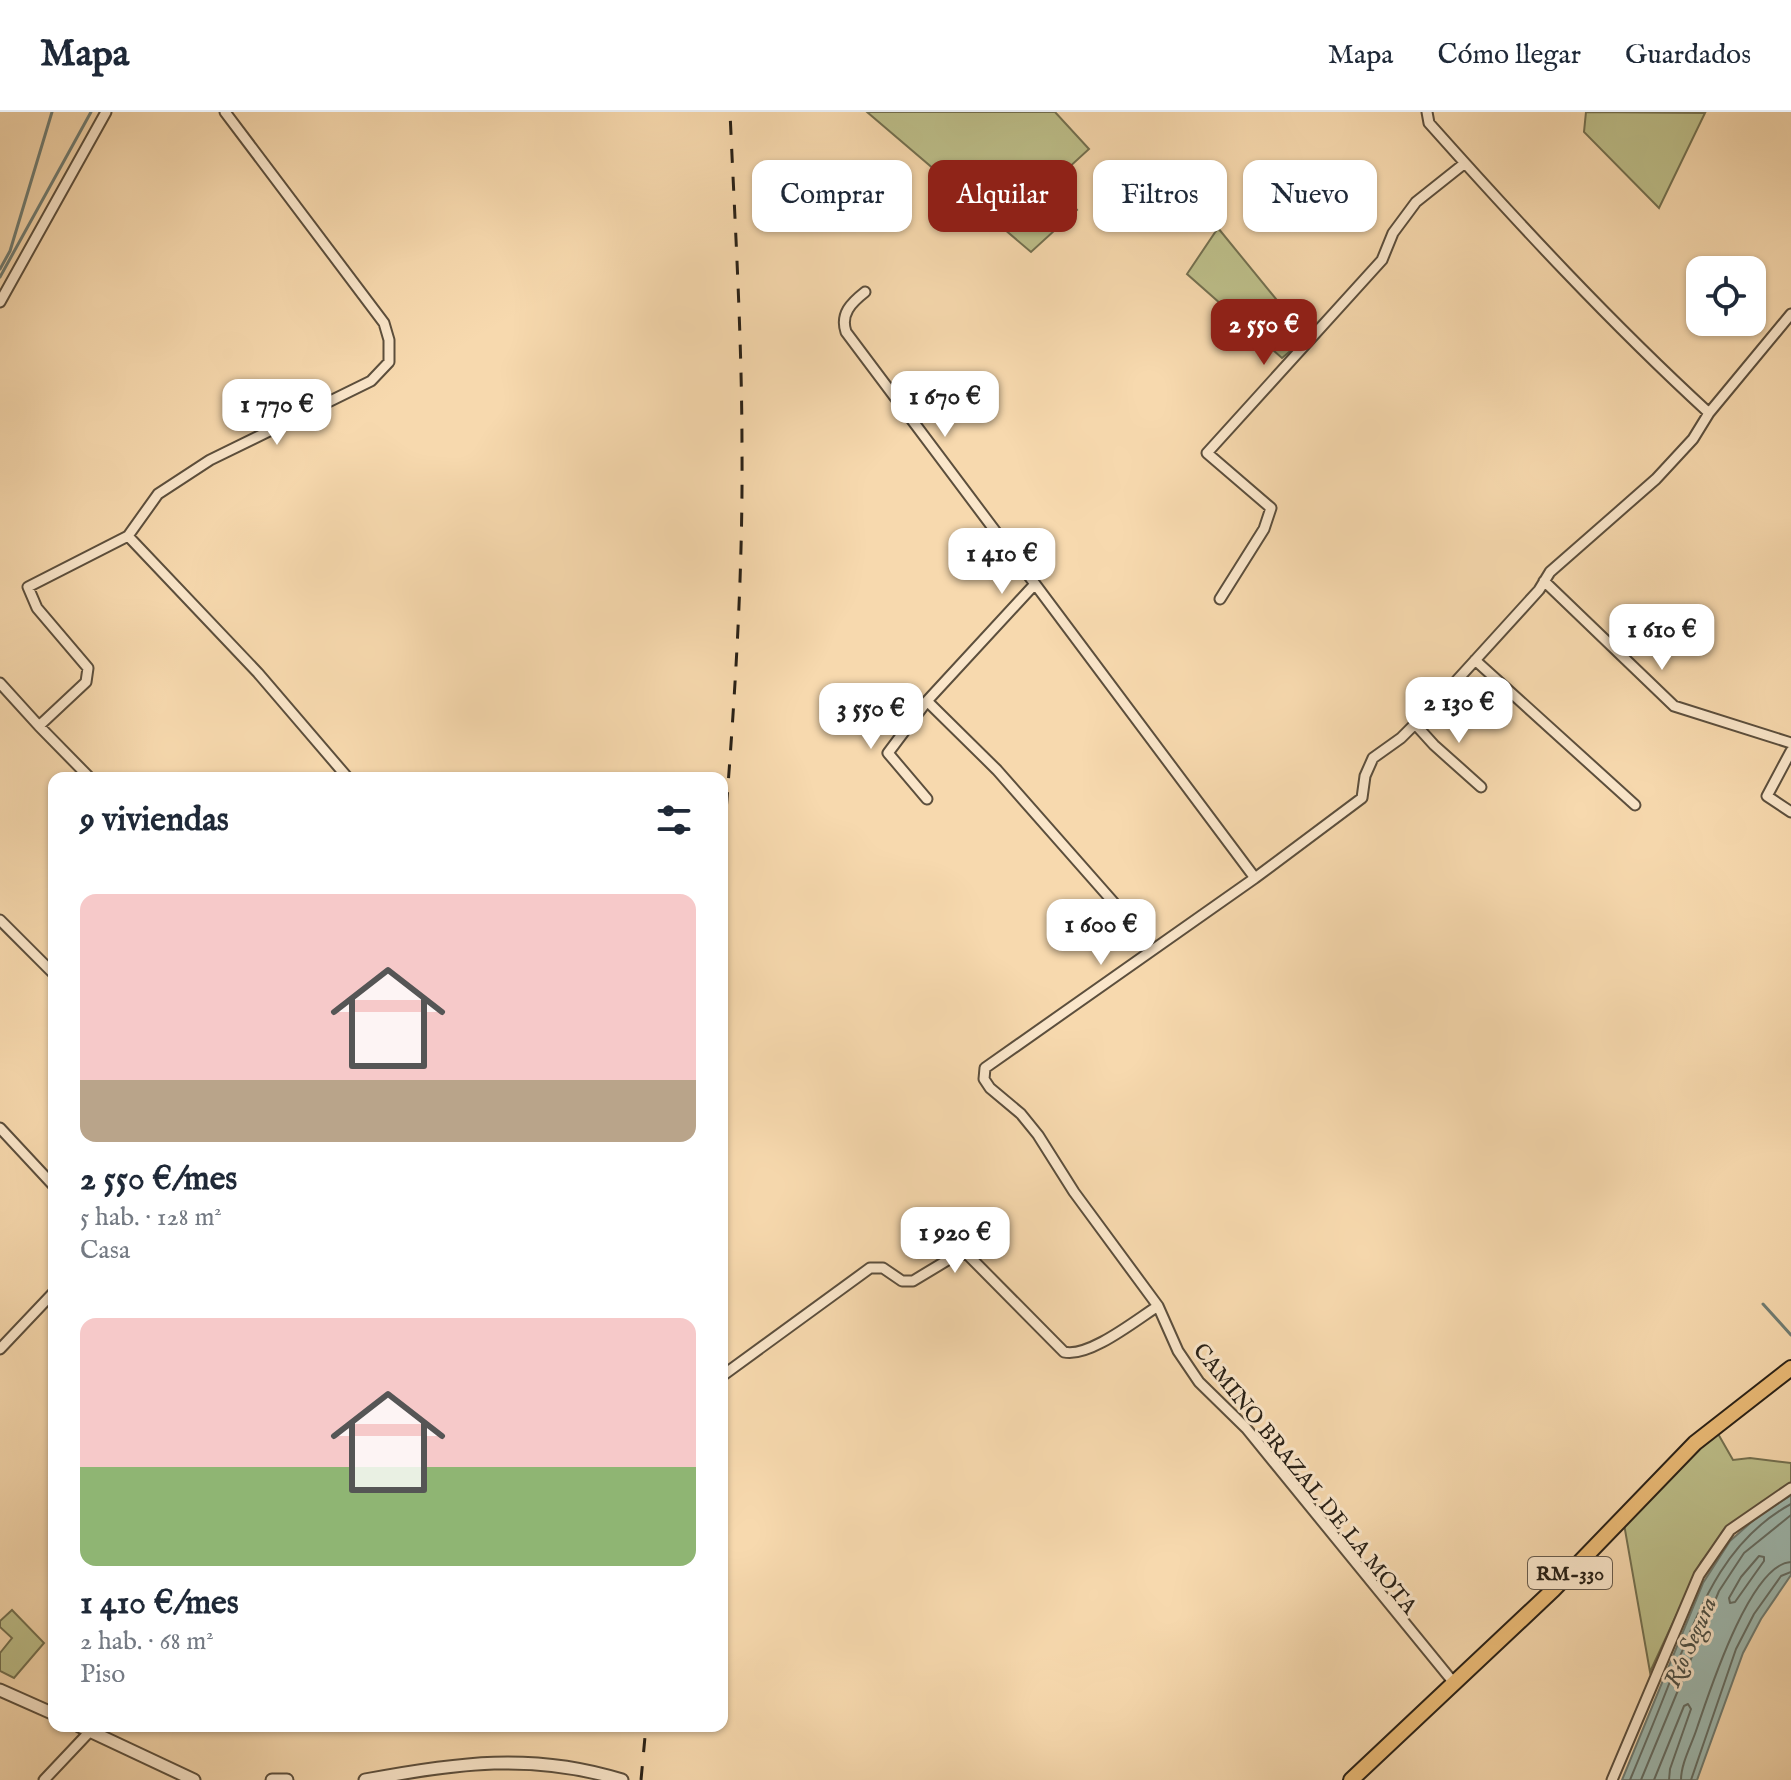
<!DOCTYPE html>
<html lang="es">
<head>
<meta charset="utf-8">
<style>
  body { margin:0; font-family:"IM FELL English",serif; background:#f6f6f7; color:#1f2937; height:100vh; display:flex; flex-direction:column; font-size:30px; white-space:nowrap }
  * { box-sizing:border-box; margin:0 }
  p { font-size:26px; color:#747a83 }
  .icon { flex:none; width:44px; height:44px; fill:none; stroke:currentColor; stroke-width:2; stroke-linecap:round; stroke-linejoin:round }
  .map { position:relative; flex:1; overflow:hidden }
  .drawer { position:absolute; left:48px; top:660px; width:680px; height:960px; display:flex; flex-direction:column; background:#fff; border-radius:16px; box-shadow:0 2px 6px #0004 }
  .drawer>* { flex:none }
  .top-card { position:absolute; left:752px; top:48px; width:760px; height:72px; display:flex; gap:16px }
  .buttons { position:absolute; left:1686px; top:144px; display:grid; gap:16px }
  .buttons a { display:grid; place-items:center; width:80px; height:80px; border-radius:16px; background:#fff; box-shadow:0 2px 6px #0004; font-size:40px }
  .price { position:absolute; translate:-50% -68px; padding:0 18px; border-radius:16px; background:#fff; color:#222; font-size:26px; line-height:52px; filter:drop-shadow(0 2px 4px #0008) }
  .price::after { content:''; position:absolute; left:50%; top:48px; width:24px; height:18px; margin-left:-12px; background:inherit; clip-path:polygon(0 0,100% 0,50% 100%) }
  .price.on { background:#8f2418; color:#fff }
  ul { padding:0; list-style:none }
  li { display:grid; align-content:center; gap:16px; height:424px; padding:0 32px }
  li span { display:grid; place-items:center; height:248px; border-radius:16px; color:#555 }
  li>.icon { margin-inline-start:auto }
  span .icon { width:144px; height:144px; fill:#fffc; stroke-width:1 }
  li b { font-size:34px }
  h2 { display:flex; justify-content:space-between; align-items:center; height:96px; padding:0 32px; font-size:34px }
  .chip { padding:0 28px; border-radius:16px; background:#fff; box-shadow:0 2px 6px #0004; font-size:28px; line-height:72px }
  .chip.on { background:#8f2418; color:#fff }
  header { display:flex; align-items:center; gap:48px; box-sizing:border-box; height:112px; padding:0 40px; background:#fff; border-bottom:2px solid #e0e1e3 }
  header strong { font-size:38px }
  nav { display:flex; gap:44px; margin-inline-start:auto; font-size:28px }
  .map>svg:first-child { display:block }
  .green { fill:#bdbf8a; stroke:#737050; stroke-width:2 }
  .water { fill:#9eb9b0; stroke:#6f7c73; stroke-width:2 }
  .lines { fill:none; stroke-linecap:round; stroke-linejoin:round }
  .shore { stroke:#646d64; stroke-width:2 }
  .stream { stroke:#6f7c73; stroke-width:3 }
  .minor-casing { stroke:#5c4f3d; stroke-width:13 }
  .tertiary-casing { stroke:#5c4f3d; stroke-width:15 }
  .primary-casing { stroke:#292117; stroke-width:18 }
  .minor { stroke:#fae6ca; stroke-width:9 }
  .tertiary { stroke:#fae6ca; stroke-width:11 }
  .primary { stroke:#ecbc77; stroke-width:14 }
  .rail { stroke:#292117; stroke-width:3; stroke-dasharray:14 14; stroke-linecap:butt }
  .labels { text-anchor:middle; stroke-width:6; stroke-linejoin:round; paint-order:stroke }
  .shield { fill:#fae6ca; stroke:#685c4d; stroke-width:2 }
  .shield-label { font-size:20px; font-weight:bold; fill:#292117 }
  .street-label { font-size:22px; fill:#292117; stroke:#fae6ca }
  .water-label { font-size:24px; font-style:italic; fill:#4c4f45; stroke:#fae6ca }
</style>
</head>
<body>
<header>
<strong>Mapa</strong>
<nav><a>Mapa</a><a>Cómo llegar</a><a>Guardados</a></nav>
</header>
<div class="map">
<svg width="1791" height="1668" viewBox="0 0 1791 1668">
  <rect width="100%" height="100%" fill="#f7d9ae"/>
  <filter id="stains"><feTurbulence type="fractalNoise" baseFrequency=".0025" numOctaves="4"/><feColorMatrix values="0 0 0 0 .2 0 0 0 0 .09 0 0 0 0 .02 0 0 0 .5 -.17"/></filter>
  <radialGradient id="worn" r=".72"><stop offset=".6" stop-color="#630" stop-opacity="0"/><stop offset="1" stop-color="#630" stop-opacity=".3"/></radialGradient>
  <path class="green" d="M867,0H1055L1089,37L1054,69L1077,98L1031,140Z
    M1586,0L1705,1L1659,96L1584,20Z
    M1218,116L1307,225L1282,246L1187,162Z
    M1717,1320L1733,1348L1750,1346L1791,1351V1373L1733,1412L1701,1450L1650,1560L1624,1412Z
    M12,1498L44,1531L14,1566L0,1559V1541L12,1526L0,1515V1509Z"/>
  <path class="water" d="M1791,1383V1463L1761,1507L1743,1541L1697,1668H1622L1703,1471L1730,1429L1757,1405Z"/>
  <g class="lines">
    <path class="shore" d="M1759,1444L1764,1445V1449L1735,1490L1730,1491L1729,1486L1741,1465Z
      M1630,1668C1645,1632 1660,1596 1674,1559C1701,1493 1725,1428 1791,1392
      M1641,1668L1719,1479L1744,1441L1791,1403
      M1654,1668L1684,1594L1688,1592L1691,1597L1670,1657L1669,1668
      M1681,1668C1681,1651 1692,1632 1697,1616C1709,1581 1750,1452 1791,1450
      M1691,1668L1736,1537L1754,1502L1781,1464L1791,1460"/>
    <path class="stream" d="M0,157L10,139L52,0
      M0,165L91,0
      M1763,1192L1791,1223"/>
    <defs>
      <path id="minor" d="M225,0L384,211L389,228V250L371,269L210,348L158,382L128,424L258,561L348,666
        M1427,0L1429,11C1519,112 1610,210 1709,301
        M865,180C851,191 840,202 846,220L1035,472
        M0,190L106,0
        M1544,469L1674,594L1791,631
        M1220,487L1264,417L1271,396L1207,341L1382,148L1393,121L1416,90L1465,51
        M1475,548L1635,693
        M0,571L39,614L86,570L88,556L37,496L28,475L128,424
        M927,589L888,641L927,687
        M1415,612L1434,633L1481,675
        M39,614L90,666
        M1791,639L1767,684L1791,700
        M1115,792L997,658L927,589L1035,472L1255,766
        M0,808L54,862
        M0,1016L54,1074
        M0,1237L54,1180
        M722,1264L870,1156H883L902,1169H913L956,1143L967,1142L1064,1240C1089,1246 1136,1208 1158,1194
        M1454,1571L1246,1316L1199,1270L1178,1239L1158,1194L1074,1080L1038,1023L1021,1002L990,976L984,967L985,956L1255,766L1362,686L1365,664L1373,646L1401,626L1438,589L1539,478L1550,460L1656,367L1693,327L1709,301L1791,202
        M44,1668L95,1614
        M1612,1668L1699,1463L1730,1418L1791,1376"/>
      <path id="tertiary" d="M0,1578L54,1602
        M79,1614L194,1668
        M272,1668H287
        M365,1668C455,1651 533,1640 622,1668"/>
      <path id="primary" d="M1351,1668L1553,1478L1695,1331L1791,1256"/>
    </defs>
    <use href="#minor" class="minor-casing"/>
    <use href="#tertiary" class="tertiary-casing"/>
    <use href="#primary" class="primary-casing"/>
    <use href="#minor" class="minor"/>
    <use href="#tertiary" class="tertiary"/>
    <use href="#primary" class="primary"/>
    <path class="rail" d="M722,750C733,613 743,477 742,339C742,226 735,113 730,0
      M641,1668L646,1614"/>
  </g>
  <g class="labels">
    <rect class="shield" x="1528" y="1445" width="84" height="32" rx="6"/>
    <g class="shield-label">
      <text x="1570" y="1468">RM-330</text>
    </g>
    <g class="street-label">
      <text transform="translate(1306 1366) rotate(51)" y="8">CAMINO BRAZAL DE LA MOTA</text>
    </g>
    <g class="water-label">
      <text transform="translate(1690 1530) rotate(-66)" y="8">Río Segura</text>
    </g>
  </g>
  <rect width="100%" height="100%" filter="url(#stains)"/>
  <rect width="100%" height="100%" fill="url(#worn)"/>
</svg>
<div class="buttons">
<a><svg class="icon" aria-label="locate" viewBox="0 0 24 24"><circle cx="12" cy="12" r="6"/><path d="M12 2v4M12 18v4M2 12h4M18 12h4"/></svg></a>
</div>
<b class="price on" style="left:1264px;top:255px">2 550 €</b>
<b class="price" style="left:945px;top:327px">1 670 €</b>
<b class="price" style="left:277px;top:335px">1 770 €</b>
<b class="price" style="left:1002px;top:484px">1 410 €</b>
<b class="price" style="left:1662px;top:560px">1 610 €</b>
<b class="price" style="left:1459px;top:633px">2 130 €</b>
<b class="price" style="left:871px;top:639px">3 550 €</b>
<b class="price" style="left:1101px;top:855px">1 600 €</b>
<b class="price" style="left:955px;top:1163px">1 920 €</b>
<div class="top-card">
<a class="chip">Comprar</a>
<a class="chip on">Alquilar</a>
<a class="chip">Filtros</a>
<a class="chip">Nuevo</a>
</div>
<section class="drawer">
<h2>9 viviendas<svg class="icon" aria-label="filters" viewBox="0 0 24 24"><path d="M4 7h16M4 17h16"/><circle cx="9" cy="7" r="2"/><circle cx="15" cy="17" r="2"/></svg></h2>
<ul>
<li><span style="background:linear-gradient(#f6c9c9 75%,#b9a48a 0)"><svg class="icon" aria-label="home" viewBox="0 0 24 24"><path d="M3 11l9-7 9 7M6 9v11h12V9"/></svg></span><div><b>2 550 €/mes</b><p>5 hab. · 128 m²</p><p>Casa</p></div></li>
<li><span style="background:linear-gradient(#f6c9c9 60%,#8fb573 0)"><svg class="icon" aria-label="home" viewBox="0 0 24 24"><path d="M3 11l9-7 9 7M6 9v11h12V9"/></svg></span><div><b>1 410 €/mes</b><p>2 hab. · 68 m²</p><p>Piso</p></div></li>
</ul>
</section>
</div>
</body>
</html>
